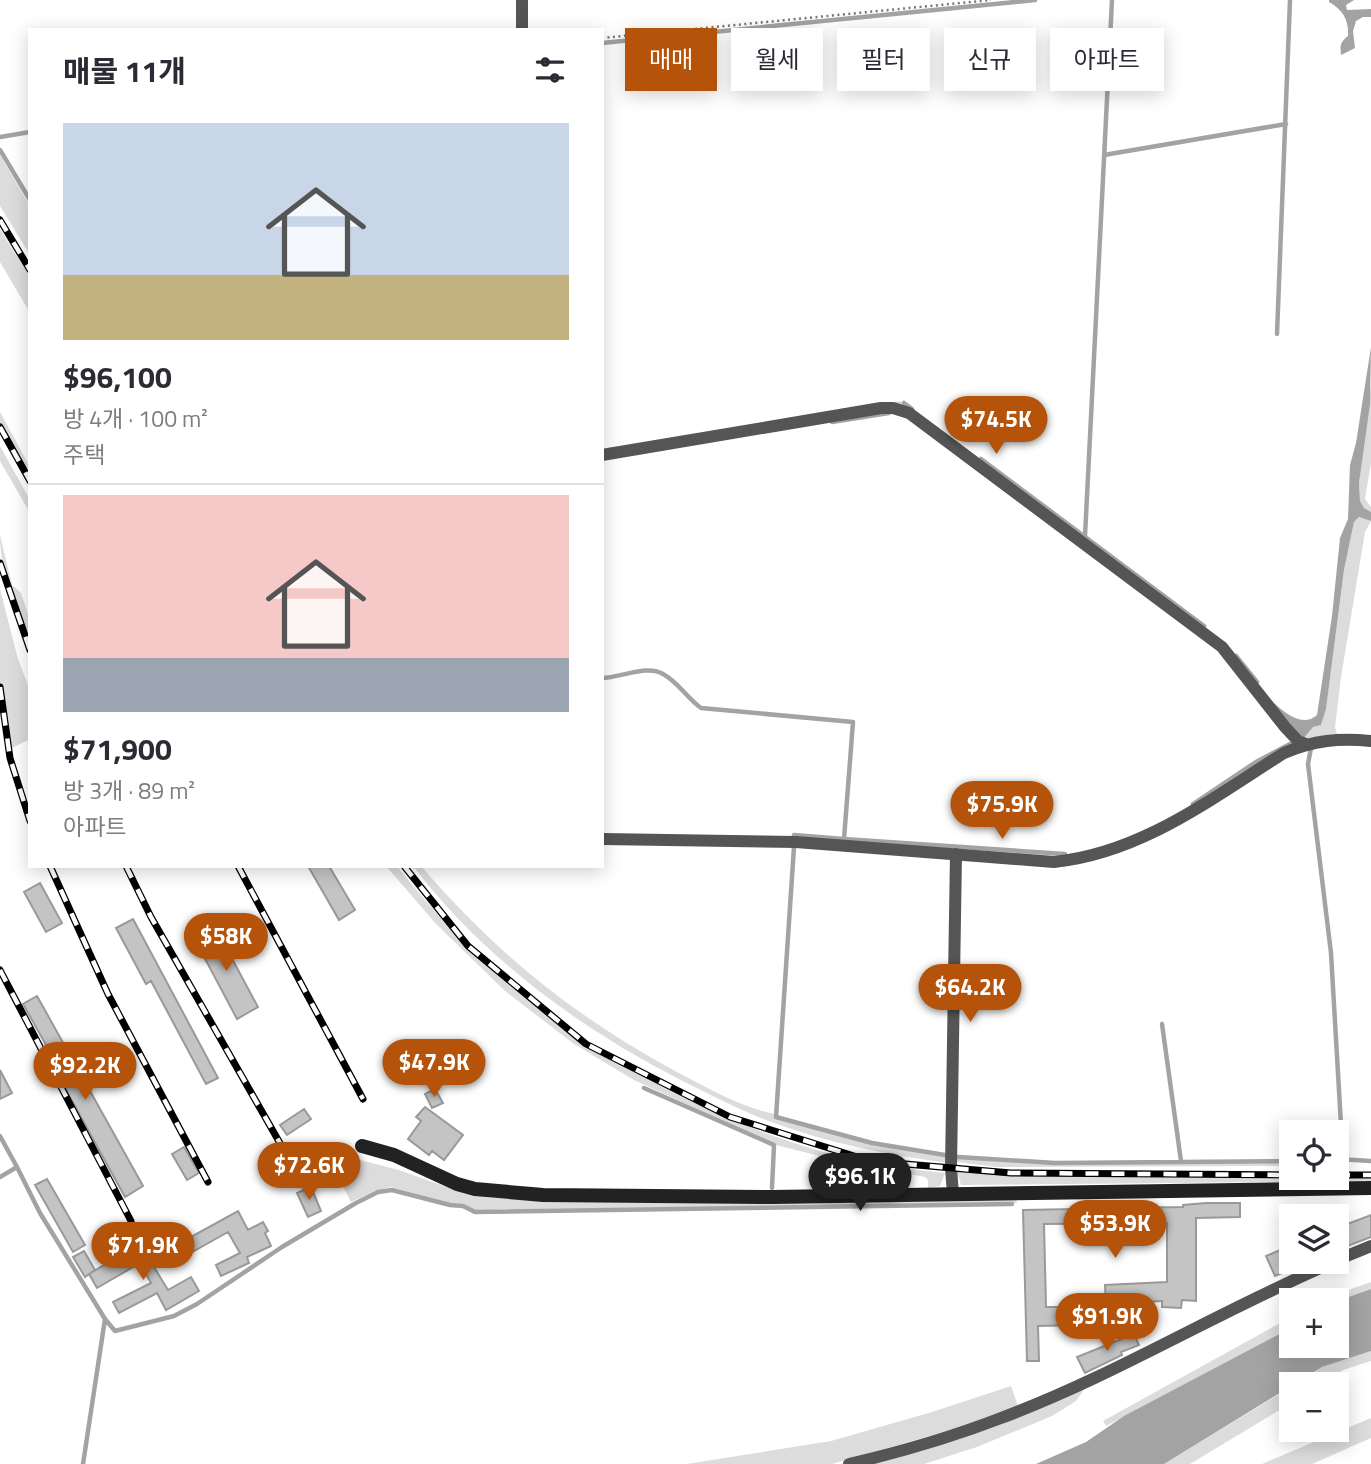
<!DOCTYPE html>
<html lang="ko">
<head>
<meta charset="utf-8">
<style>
  body { margin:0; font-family:"Titillium Web","Noto Sans KR",sans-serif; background:#f2f2f3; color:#2b2b33; height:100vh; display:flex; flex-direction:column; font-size:26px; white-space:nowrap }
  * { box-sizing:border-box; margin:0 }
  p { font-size:23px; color:#7c7c81 }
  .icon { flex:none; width:38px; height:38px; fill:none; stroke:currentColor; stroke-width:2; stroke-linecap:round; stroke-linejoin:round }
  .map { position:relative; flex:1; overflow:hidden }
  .drawer { position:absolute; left:28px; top:28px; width:576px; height:840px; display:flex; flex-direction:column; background:#fff; border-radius:0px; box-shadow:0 4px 18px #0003 }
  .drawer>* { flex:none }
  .banner { position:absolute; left:625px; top:28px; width:640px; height:63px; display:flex; gap:14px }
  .fabs { position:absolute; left:1279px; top:1120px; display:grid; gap:14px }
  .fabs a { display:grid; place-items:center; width:70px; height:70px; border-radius:0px; background:#fff; box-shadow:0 4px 18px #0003; font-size:35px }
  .price { position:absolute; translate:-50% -60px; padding:0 16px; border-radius:24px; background:#b45309; color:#fff; font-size:23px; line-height:46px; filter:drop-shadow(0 2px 4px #0008) }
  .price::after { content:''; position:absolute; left:50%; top:42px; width:21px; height:16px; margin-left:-10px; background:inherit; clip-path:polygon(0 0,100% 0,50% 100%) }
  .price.current { background:#222; color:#fff }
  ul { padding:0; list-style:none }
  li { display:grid; align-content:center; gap:14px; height:371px; padding:0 35px }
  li+li { border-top:2px solid #e1e1e2 }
  li span { display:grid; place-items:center; height:217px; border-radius:0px; color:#555 }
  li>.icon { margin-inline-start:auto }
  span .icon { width:126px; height:126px; fill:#fffc; stroke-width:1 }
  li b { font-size:30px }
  h2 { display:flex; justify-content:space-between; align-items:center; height:84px; padding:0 35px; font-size:30px }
  .pill { padding:0 24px; border-radius:0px; background:#fff; box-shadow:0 4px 18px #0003; font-size:24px; line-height:63px }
  .pill.current { background:#b45309; color:#fff }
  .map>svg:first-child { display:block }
  .green { fill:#dcdcdc }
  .water { fill:#a3a3a3 }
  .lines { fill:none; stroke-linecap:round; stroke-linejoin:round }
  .stream { stroke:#a3a3a3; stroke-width:4.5 }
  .building { fill:#c4c4c4; stroke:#999; stroke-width:2 }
  .path { stroke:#777; stroke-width:2.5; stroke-dasharray:2 3.5; stroke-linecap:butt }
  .street { stroke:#555; stroke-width:12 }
  .secondary { stroke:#222; stroke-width:14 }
  .rail-casing { stroke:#000; stroke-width:7 }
  .rail { stroke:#fff; stroke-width:4.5; stroke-dasharray:13; stroke-linecap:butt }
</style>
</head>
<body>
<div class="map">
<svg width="1371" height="1464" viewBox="0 0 1371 1464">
  <rect width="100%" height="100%" fill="#fff"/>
  <path class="green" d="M0,155L30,206V255L0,206Z
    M0,229L30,277V313L0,262Z
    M1371,384V463L1365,499L1371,507V512L1364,508L1360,501L1359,483Z
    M900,401L1222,643L1244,667L1298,734L1304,738L1313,727L1321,725L1326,709L1344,570L1354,522L1359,517L1371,521L1365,532L1341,677L1335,727L1337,734L1304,740L1296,736L1222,645L910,411L894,405L881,407L602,453Z
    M0,412L30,467V479L0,425Z
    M0,446L30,500V513L0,461Z
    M0,535L12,585L21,593L30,620V648C17,611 0,575 0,535Z
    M0,589L18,659L30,691V739L10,749L0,703Z
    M386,866H397C509,1011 691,1127 871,1163C896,1168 921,1170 945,1173L940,1186L928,1188V1180L925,1177L839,1161L776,1145L634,1080L574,1044L505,991L436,924Z
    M413,866H421C498,955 574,1016 677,1072C708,1088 740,1107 775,1114V1117C832,1135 889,1150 949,1157L947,1163C889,1155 832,1144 777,1124C750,1115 725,1102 699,1089C590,1036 487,963 413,866Z
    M957,1158L1055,1164L1291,1162L1292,1166L996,1167L957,1162Z
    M360,1160L399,1170L466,1194L495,1198L615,1202L1016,1198L1017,1203L474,1210L463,1204L450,1203L391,1187L375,1191L351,1202L334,1169Z
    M957,1172C1095,1180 1236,1177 1371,1176V1181L961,1185Z
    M1371,1282V1289L1337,1301L1320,1300Z
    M1291,1317V1328L1268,1341L1106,1426L1103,1421Z
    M1371,1351V1361L1343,1370L1320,1384H1296L1322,1367Z
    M1088,1384L1076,1401L1052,1416L977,1447L924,1464H864Z
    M1011,1386L1018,1406L995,1417L832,1464H687L831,1441L932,1412Z
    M1291,1387V1403L1190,1464H1164Z
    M1371,1418V1438L1312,1464H1262Z"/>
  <path class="water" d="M1329,0H1354L1346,5L1347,10L1371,9V17H1363L1356,21L1353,31L1355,48L1341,55C1340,46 1340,42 1348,36C1349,20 1343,10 1329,2Z
    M1371,347L1370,404L1359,483L1360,501L1364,508L1371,512V521L1359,517L1354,522L1344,570L1326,709L1321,725L1313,727L1304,738L1298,734L1267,697C1280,708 1300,730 1317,715L1332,616L1340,538L1348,519L1350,465L1356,443Z
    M1371,1289V1351L1322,1367L1164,1464H1036L1086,1442L1124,1416L1291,1328L1292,1346H1337V1301Z"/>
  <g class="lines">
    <path class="stream" d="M602,43L1035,0
      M0,137L30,132
      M0,150L30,200
      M1104,155L1286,124
      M1277,334L1290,0
      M904,403L912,409
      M832,422L889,413
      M981,459L1204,626
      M1085,536L1112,0
      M1236,656L1257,682
      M602,678C620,678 647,664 663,674C678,682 687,698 701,708L853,722L844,839L1065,854
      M1311,748L1308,764L1331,953L1343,1159
      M1193,804L1256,762L1290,744
      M794,835L844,839
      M794,847L776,1117L872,1143L945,1155
      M1162,1024L1181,1161
      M644,1088L774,1145L772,1188
      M0,1136L17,1167L0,1177
      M958,1157L1055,1163L1292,1161
      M1337,1159L1371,1161
      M17,1167L40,1213L105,1319L83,1464
      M105,1319L115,1331L174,1316L197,1304L282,1247L356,1203L378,1192L392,1190L450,1205L463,1206L475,1212L1012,1204"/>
  </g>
  <path class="building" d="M308,866H329L355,910L339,920Z
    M40,883L62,923L46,932L24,892Z
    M133,919L218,1078L206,1084L151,981L146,984L116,928Z
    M215,927L258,1007L237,1019L194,938Z
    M37,996L143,1186L125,1197L60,1079L64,1077L23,1004Z
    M0,1070L12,1093L0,1099Z
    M435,1089L443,1103L432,1108L425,1094Z
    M425,1107L463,1135L444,1160L432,1151L429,1155L408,1139L421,1121L416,1117Z
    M304,1109L311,1119L287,1135L280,1125Z
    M184,1147L199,1173L187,1180L172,1154Z
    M47,1179L85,1245L73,1252L35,1185Z
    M311,1187L321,1211L308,1217L297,1193Z
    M1206,1203H1240V1217L1196,1218V1301L1182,1300L1181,1308L1162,1307V1301L1144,1302L1143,1298L1117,1300V1304H1106L1105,1285L1167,1282V1223L1044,1224L1046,1307H1083V1325L1038,1326L1039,1361H1027L1023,1210L1183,1207V1205Z
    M238,1211L248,1230L263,1222L268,1231L265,1233L271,1246L247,1257L249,1263L221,1276L216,1265L240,1253L228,1232L187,1255L180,1243Z
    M1371,1215V1237L1337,1250V1228Z
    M1292,1245V1269L1275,1276L1266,1256Z
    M143,1249L168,1290L191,1277L199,1291L166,1310L157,1293L119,1313L113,1302L151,1283L140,1263L97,1288L89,1274L124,1253L127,1258Z
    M84,1251L95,1270L85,1277L73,1257Z
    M1134,1334L1139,1345L1121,1352L1122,1355L1085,1373L1077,1357Z"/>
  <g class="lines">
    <path class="path" d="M602,38L991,0"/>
    <path class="street" d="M522,0V30
      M602,455L881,408H893L909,413L1222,647L1285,727L1298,741L1306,744
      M602,839L796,842L1054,862C1142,853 1212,798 1284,753C1314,740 1339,738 1371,741
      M953,1194L951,1168L956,854
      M1337,1260L1371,1246
      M849,1464C900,1452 952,1437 1001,1418C1116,1375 1221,1310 1334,1262"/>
    <path class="secondary" d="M362,1146L394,1155L457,1184L475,1189L543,1195L772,1197L1371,1188"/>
    <defs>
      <path id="rail" d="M0,220L30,270
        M0,427L30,481
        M0,563L30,650
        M0,687L10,758L30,821
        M50,866L108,994L208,1182
        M126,866L151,917L281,1145
        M238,866L363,1099
        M404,866L468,946L586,1044L730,1117L870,1161L1011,1173L1292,1175
        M0,970L131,1221
        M1337,1175H1371"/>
    </defs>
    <use href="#rail" class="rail-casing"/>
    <use href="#rail" class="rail"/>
  </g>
</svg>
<div class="fabs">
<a><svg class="icon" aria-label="locate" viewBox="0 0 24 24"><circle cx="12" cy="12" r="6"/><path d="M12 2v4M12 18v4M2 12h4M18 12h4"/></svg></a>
<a><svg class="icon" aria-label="layers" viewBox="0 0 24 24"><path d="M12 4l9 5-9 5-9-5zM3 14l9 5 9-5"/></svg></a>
<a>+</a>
<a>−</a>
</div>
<b class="price" style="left:996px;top:456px">$74.5K</b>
<b class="price" style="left:1002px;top:841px">$75.9K</b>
<b class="price" style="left:226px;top:973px">$58K</b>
<b class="price" style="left:970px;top:1024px">$64.2K</b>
<b class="price" style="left:434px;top:1099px">$47.9K</b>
<b class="price" style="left:85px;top:1102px">$92.2K</b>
<b class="price" style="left:309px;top:1202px">$72.6K</b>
<b class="price current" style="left:860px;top:1213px">$96.1K</b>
<b class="price" style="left:1115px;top:1260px">$53.9K</b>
<b class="price" style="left:143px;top:1282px">$71.9K</b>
<b class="price" style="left:1107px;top:1353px">$91.9K</b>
<div class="banner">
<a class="pill current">매매</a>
<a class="pill">월세</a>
<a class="pill">필터</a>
<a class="pill">신규</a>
<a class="pill">아파트</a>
</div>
<section class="drawer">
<h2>매물 11개<svg class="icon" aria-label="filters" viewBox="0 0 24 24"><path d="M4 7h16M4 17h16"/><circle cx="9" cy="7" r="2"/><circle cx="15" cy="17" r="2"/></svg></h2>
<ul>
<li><span style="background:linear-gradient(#c9d6e8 70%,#c2b280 0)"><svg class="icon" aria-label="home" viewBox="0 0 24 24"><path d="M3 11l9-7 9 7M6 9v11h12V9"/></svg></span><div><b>$96,100</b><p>방 4개 · 100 m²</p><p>주택</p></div></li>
<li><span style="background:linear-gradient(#f6c9c9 75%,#9aa5b1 0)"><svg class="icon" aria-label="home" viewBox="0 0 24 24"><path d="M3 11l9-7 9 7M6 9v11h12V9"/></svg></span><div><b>$71,900</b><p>방 3개 · 89 m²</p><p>아파트</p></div></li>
</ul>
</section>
</div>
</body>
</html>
